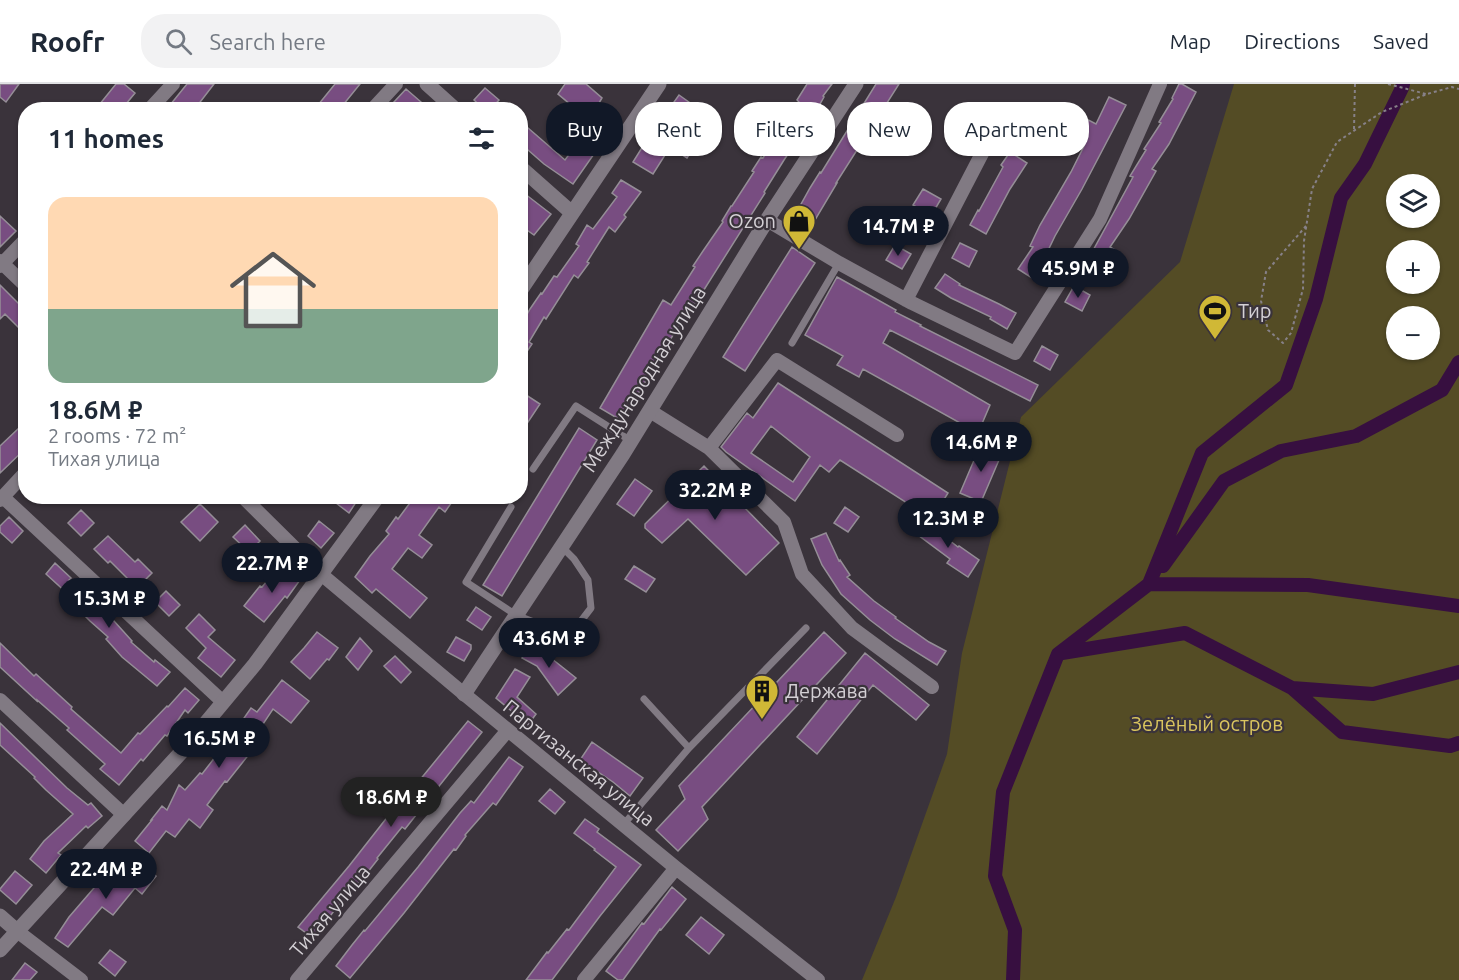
<!DOCTYPE html>
<html lang="en">
<head>
<meta charset="utf-8">
<style>
  body { margin:0; font-family:Ubuntu,sans-serif; background:#f2f2f3; color:#1f2937; height:100vh; display:flex; flex-direction:column; font-size:22px; white-space:nowrap }
  * { box-sizing:border-box; margin:0 }
  p { font-size:20px; color:#747a83 }
  .icon { flex:none; width:33px; height:33px; fill:none; stroke:currentColor; stroke-width:2; stroke-linecap:round; stroke-linejoin:round }
  .map { position:relative; flex:1; overflow:hidden }
  .sheet { position:absolute; left:18px; top:18px; width:510px; height:402px; display:flex; flex-direction:column; background:#fff; border-radius:24px; box-shadow:0 2px 4px #0004 }
  .sheet>* { flex:none }
  .guide { position:absolute; left:546px; top:18px; width:570px; height:54px; display:flex; gap:12px }
  .tools { position:absolute; left:1386px; top:90px; display:grid; gap:12px }
  .tools a { display:grid; place-items:center; width:54px; height:54px; border-radius:50%; background:#fff; box-shadow:0 2px 4px #0004; font-size:30px }
  .price { position:absolute; translate:-50% -51px; padding:0 14px; border-radius:21px; background:#111827; color:#fff; font-size:20px; line-height:39px; filter:drop-shadow(0 2px 3px #0008) }
  .price::after { content:''; position:absolute; left:50%; top:36px; width:18px; height:14px; margin-left:-9px; background:inherit; clip-path:polygon(0 0,100% 0,50% 100%) }
  .price.on { background:#222; color:#fff }
  ul { padding:0; list-style:none }
  li { display:grid; align-content:center; gap:12px; height:318px; padding:0 30px }
  li span { display:grid; place-items:center; height:186px; border-radius:18px; color:#555 }
  li>.icon { margin-inline-start:auto }
  span .icon { width:108px; height:108px; fill:#fffc; stroke-width:1 }
  li b { font-size:26px }
  h2 { display:flex; justify-content:space-between; align-items:center; height:72px; padding:0 30px; font-size:26px }
  .pill { padding:0 21px; border-radius:24px; background:#fff; box-shadow:0 2px 4px #0004; font-size:21px; line-height:54px }
  .pill.on { background:#111827; color:#fff }
  header { display:flex; align-items:center; gap:36px; box-sizing:border-box; height:84px; padding:0 30px; background:#fff; border-bottom:2px solid #e0e1e3 }
  header strong { font-size:28px }
  nav { display:flex; gap:33px; margin-inline-start:auto; font-size:21px }
  .search { width:420px; height:54px; background:#f2f2f3; display:flex; align-items:center; gap:15px; box-sizing:border-box; padding:0 21px; border-radius:24px; color:#747a83; font-size:22px }
  .map>svg:first-child { display:block }
  .green { fill:#544c25; fill-rule:evenodd }
  .lines { fill:none; stroke-linecap:round; stroke-linejoin:round }
  .canal { stroke:#370f40; stroke-width:14 }
  .building { fill:#784d81; stroke:#958e97; stroke-width:1.5; fill-rule:evenodd }
  .path { stroke:#878188; stroke-width:2; stroke-dasharray:3 3; stroke-linecap:butt }
  .lane { stroke:#817a83; stroke-width:7 }
  .street { stroke:#817a83; stroke-width:14 }
  .secondary { stroke:#817a83; stroke-width:15 }
  .labels { text-anchor:middle; stroke-width:4.5; stroke-linejoin:round; paint-order:stroke }
  .poi-label { font-size:20px; fill:#d4d0d5; stroke:#3a333b; text-anchor:start }
  .street-label { font-size:20px; fill:#d4d0d5; stroke:#3a333b }
  .park-label { font-size:20px; fill:#dac55e; stroke:#3a333b }
</style>
</head>
<body>
<header>
<strong>Roofr</strong>
<div class="search"><svg class="icon" aria-label="search" viewBox="0 0 24 24"><circle cx="10" cy="10" r="6"/><path d="M15 15l6 6"/></svg>Search here</div>
<nav><a>Map</a><a>Directions</a><a>Saved</a></nav>
</header>
<div class="map">
<svg width="1459" height="896" viewBox="0 0 1459 896">
  <rect width="100%" height="100%" fill="#3a333b"/>
  <path class="green" d="M1234,0H1459V896H862L896,813L947,670L962,569L1021,333L1180,178ZM1396,100H1430V134H1396ZM1396,166H1430V200H1396ZM1396,232H1430V266H1396Z"/>
  <g class="lines">
    <path class="canal" d="M1163,482L1224,397L1281,367L1356,352L1442,306L1459,278
      M1149,500L1308,501L1459,522
      M1062,569L1185,549L1292,604L1373,610L1459,588
      M1292,604L1342,648L1450,662L1459,659
      M1013,896L1015,846L995,792L1003,708L1058,570L1149,500L1202,369L1286,301L1316,215L1341,114L1365,80L1402,4L1403,0"/>
  </g>
  <path class="building" d="M0,0H19L6,18L0,13Z
    M116,0H124L135,9L121,26H95Z
    M187,0H214L194,26H166Z
    M335,0H360L339,26H314Z
    M565,0H586L602,14L589,36L558,10Z
    M807,0H832L823,12L824,13L811,36L784,76L764,108L765,109L695,220L692,219L622,337L600,324L663,216L671,221L695,183L693,182L703,167L723,138L722,137L731,122H732L754,88L752,87L761,73L763,74L799,18L797,16Z
    M876,0H899L836,99H837L812,141L795,131L810,104L820,88L821,89Z
    M1179,0H1182L1196,8L1169,60L1152,85L1156,87L1129,135L1110,163L1115,166L1106,181L1090,172L1133,93L1130,92L1146,66L1144,65L1161,39L1159,38L1173,15L1172,14Z
    M485,4L499,16L490,26H485L474,16Z
    M406,5L421,18L414,26H403L394,18Z
    M679,11L693,21L682,45L699,55L687,74L670,63L653,90L633,78L643,62L653,68L676,30L669,25Z
    M1109,13L1126,21L1082,105L1055,152L1043,177L1032,194L1018,185L1033,163L1030,162L1040,141L1071,88L1084,62L1058,48L1069,26L1096,40Z
    M520,37L565,76L585,49L601,60L573,100L544,80L520,59Z
    M1027,38L1044,49L1036,63L1019,52Z
    M1010,68L1027,79L1010,105L986,150L970,141L978,126L979,127L1003,83L1001,81Z
    M621,96L641,108L624,131L626,133L615,148L609,143L587,178L589,179L578,194L574,191L546,235L544,233L529,258L532,260L520,278V243L530,225L541,209L542,210L554,192L557,193L579,162L576,160L587,141L593,145L617,113L612,109Z
    M923,105L941,115L931,132L913,121Z
    M520,106L551,130L534,151L520,141Z
    M0,132L16,147L0,163Z
    M960,159L977,167L969,183L952,174Z
    M895,161L911,170L902,185L886,176Z
    M792,163L815,179L745,287L723,273Z
    M945,190L960,200L959,201L999,220L1016,229L1007,245L990,235L991,233L951,214L935,204Z
    M837,193L896,226L895,228L921,241L920,242L1038,301L1030,317L890,246L883,259L990,321L978,349L863,285L859,293L837,281L843,272L805,251Z
    M0,201L26,227V251L5,230L0,235Z
    M1074,202L1090,211L1082,227L1065,218Z
    M1042,262L1058,271L1050,286L1034,277Z
    M778,299L948,409L932,435L840,376L829,388L820,381L795,417L726,368L721,363L747,329L753,334ZM771,342L810,373L793,398L751,369Z
    M520,307L540,320L520,350Z
    M19,344L26,350V364L0,389V362Z
    M579,344L597,356L502,512L483,501Z
    M981,360L1002,369L981,418L960,409Z
    M704,382L779,459L746,491L688,435L662,459L645,444V440Z
    M635,395L652,407L634,432L617,420Z
    M327,412H360L349,429Z
    M415,412H456L445,428L439,423L419,451L432,461L422,474L408,464L392,485L427,514L410,534L376,505L372,509L355,493L370,472L389,450L386,447L396,433L398,435Z
    M200,420L218,438L200,457L181,438Z
    M845,423L859,433L848,448L834,439Z
    M81,426L94,439L81,452L68,439Z
    M9,433L23,447L12,459L0,448V442Z
    M923,436L958,463L959,462L979,476L968,493L947,479L950,475L914,448Z
    M319,437L334,449L321,464L308,452Z
    M245,441L260,457L249,468L233,453Z
    M826,449L839,477L840,476L850,491L847,493L874,517L896,533L895,534L929,558L946,567L937,581L895,555L870,536L841,510L822,481L811,455Z
    M108,452L135,478L138,475L152,489L137,504L110,477L108,479L94,465Z
    M55,479L71,494L69,496L114,537L132,557L131,558L154,578L155,576L170,588L157,602L122,573L106,555L108,553L90,537L67,514L70,512L46,490Z
    M280,482L300,496L287,514L285,512L264,538L244,522L260,502L262,503Z
    M634,482L655,495L646,508L625,495Z
    M166,507L180,521L169,532L155,518Z
    M476,523L491,533L482,546L467,536Z
    M199,530L215,546L208,553L235,576L221,593L198,574L206,564L186,544Z
    M317,548L338,564L329,576L327,575L310,595L291,578L304,564Z
    M824,548L846,569L702,723L708,735L678,767L656,746L685,715L679,702Z
    M456,553L471,561V565L464,577L447,568Z
    M360,554L372,567L358,586L346,573Z
    M0,559L34,592L36,590L72,623L71,625L121,669L138,649L140,650L167,622L168,623L185,604L199,616L188,629L185,626L167,652L165,651L143,677L141,675L119,701L100,685L105,680L67,646L69,644L37,616V617L0,583Z
    M532,559L576,594L558,611L537,582L522,574Z
    M865,569L929,621L916,636L873,601L817,670L797,653Z
    M395,572L411,588L401,599L384,582Z
    M515,585L530,593L517,613L536,630L528,641L496,614Z
    M282,596L309,617L291,639L273,625L249,661L254,664L227,698L225,697L207,721L213,726L200,744L189,735L175,753L166,747L149,769L135,757L152,736H151L162,722L167,726L179,701L185,706L200,689L202,690L233,650L251,624L257,628Z
    M468,637L482,648L405,745L402,743L377,774L378,775L367,789L341,818L313,854L298,843L349,782L400,717L401,718L419,697Z
    M0,639L67,704L88,721L91,719L102,732L88,744L86,742L58,769L61,771L46,789L30,775L44,757L73,730L46,706L34,694L35,693L0,661Z
    M592,658L643,694L630,712L613,698L580,676Z
    M509,673L523,683L496,721L493,719L465,751L466,752L456,766L454,765L404,829L350,894L336,882L352,861L364,846L365,847L418,783L460,729L471,717L474,719Z
    M550,705L565,718L555,730L539,717Z
    M585,735L599,745L597,748L641,781L600,832L552,896H526L547,868L548,869L567,845L569,846L616,783L594,766L595,765L574,749Z
    M134,774L156,792L142,810L135,804L113,831L102,823L68,863L55,854L69,833L100,797L109,804Z
    M15,787L32,801L16,820L0,806V805Z
    M672,803L686,815L661,846L660,845L623,896H618L606,887L631,854L642,839L644,840Z
    M701,833L724,851L709,870L686,851Z
    M110,866L126,878L115,892L99,879Z
    M25,879L37,888L30,896H12Z"/>
  <g class="lines">
    <path class="path" d="M1388,0L1426,10
      M1354,45L1355,0
      M1306,142L1266,188L1261,217L1268,246L1283,259L1291,249L1303,205L1304,157L1312,105L1337,58L1382,28L1427,10L1452,3L1459,5"/>
    <path class="lane" d="M792,259L839,179
      M533,385L576,322L631,357
      M511,423L466,498L516,531L554,546L578,541L591,524L588,496L574,475L562,463
      M644,615L689,664
      M624,740L689,664L806,544"/>
    <path class="street" d="M149,26L173,0
      M372,26L396,0
      M767,136L839,179L912,219L1015,269L1100,135L1160,0
      M0,177L26,202
      M0,182L26,155
      M906,216L1003,29
      M650,327L709,364L777,276L897,351
      M709,364L784,438L802,490L852,544L932,603
      M242,412L321,490L464,610L676,784L818,896
      M3,413L223,618
      M0,416L26,388
      M0,616L124,731
      M17,847L81,896
      M297,896L508,646
      M584,896L676,784"/>
    <path class="secondary" d="M427,0L456,26
      M520,83L572,129
      M520,207L659,0
      M464,610L623,370L767,136L856,0
      M0,832L17,847
      M0,866L185,664L255,580L378,412"/>
  </g>
  <defs>
    <symbol id="shop-pin" viewBox="-11 -11 22 30"><path d="M0 17L-7.5 6A9.5 9.5 0 1 1 7.5 6Z" fill="#d0b836" stroke="#3a333b"/><path d="M-5-2.5h2.3a2.7 3.5 0 0 1 5.4 0H5L5.5 6h-11ZM-1.5-2.5h3a1.5 2.3 0 0 0-3 0Z" fill="#111"/></symbol>
    <symbol id="stadium-pin" viewBox="-11 -11 22 30"><path d="M0 17L-7.5 6A9.5 9.5 0 1 1 7.5 6Z" fill="#d0b836" stroke="#3a333b"/><path d="M0-5a6.5 5 0 1 0 0 10a6.5 5 0 1 0 0-10ZM-3.5-1.8h7v3.6h-7Z" fill="#111"/></symbol>
    <symbol id="building-pin" viewBox="-11 -11 22 30"><path d="M0 17L-7.5 6A9.5 9.5 0 1 1 7.5 6Z" fill="#d0b836" stroke="#3a333b"/><path d="M-4-6H4V6H1V3H-1V6H-4ZM-2.5-4.3h1.7v1.8h-1.7ZM.8-4.3h1.7v1.8H.8ZM-2.5-1h1.7V.8h-1.7ZM.8-1h1.7V.8H.8Z" fill="#111"/></symbol>
  </defs>
  <g fill-rule="evenodd">
    <use href="#shop-pin" x="780" y="118" width="38" height="52"/>
    <use href="#stadium-pin" x="1196" y="208" width="38" height="52"/>
    <use href="#building-pin" x="743" y="588" width="38" height="52"/>
  </g>
  <g class="labels">
    <g class="poi-label">
      <text x="776" y="144" text-anchor="end">Ozon</text>
      <text x="1238" y="234">Тир</text>
      <text x="785" y="614">Держава</text>
    </g>
    <g class="street-label">
      <text transform="translate(644 295) rotate(-58)" y="7">Международная улица</text>
      <text transform="translate(579 679) rotate(39)" y="7">Партизанская улица</text>
      <text transform="translate(330 827) rotate(-50)" y="7">Тихая улица</text>
    </g>
    <g class="park-label">
      <text x="1207" y="647">Зелёный остров</text>
    </g>
  </g>
</svg>
<div class="tools">
<a><svg class="icon" aria-label="layers" viewBox="0 0 24 24"><path d="M12 4l9 5-9 5-9-5zM3 14l9 5 9-5"/></svg></a>
<a>+</a>
<a>−</a>
</div>
<b class="price" style="left:898px;top:173px">14.7M ₽</b>
<b class="price" style="left:1078px;top:215px">45.9M ₽</b>
<b class="price" style="left:981px;top:389px">14.6M ₽</b>
<b class="price" style="left:715px;top:437px">32.2M ₽</b>
<b class="price" style="left:948px;top:465px">12.3M ₽</b>
<b class="price" style="left:272px;top:510px">22.7M ₽</b>
<b class="price" style="left:109px;top:545px">15.3M ₽</b>
<b class="price" style="left:549px;top:585px">43.6M ₽</b>
<b class="price" style="left:219px;top:685px">16.5M ₽</b>
<b class="price on" style="left:391px;top:744px">18.6M ₽</b>
<b class="price" style="left:106px;top:816px">22.4M ₽</b>
<div class="guide">
<a class="pill on">Buy</a>
<a class="pill">Rent</a>
<a class="pill">Filters</a>
<a class="pill">New</a>
<a class="pill">Apartment</a>
</div>
<section class="sheet">
<h2>11 homes<svg class="icon" aria-label="filters" viewBox="0 0 24 24"><path d="M4 7h16M4 17h16"/><circle cx="9" cy="7" r="2"/><circle cx="15" cy="17" r="2"/></svg></h2>
<ul>
<li><span style="background:linear-gradient(#ffd9b3 60%,#7fa58c 0)"><svg class="icon" aria-label="home" viewBox="0 0 24 24"><path d="M3 11l9-7 9 7M6 9v11h12V9"/></svg></span><div><b>18.6M ₽</b><p>2 rooms · 72 m²</p><p>Тихая улица</p></div></li>
</ul>
</section>
</div>
</body>
</html>
